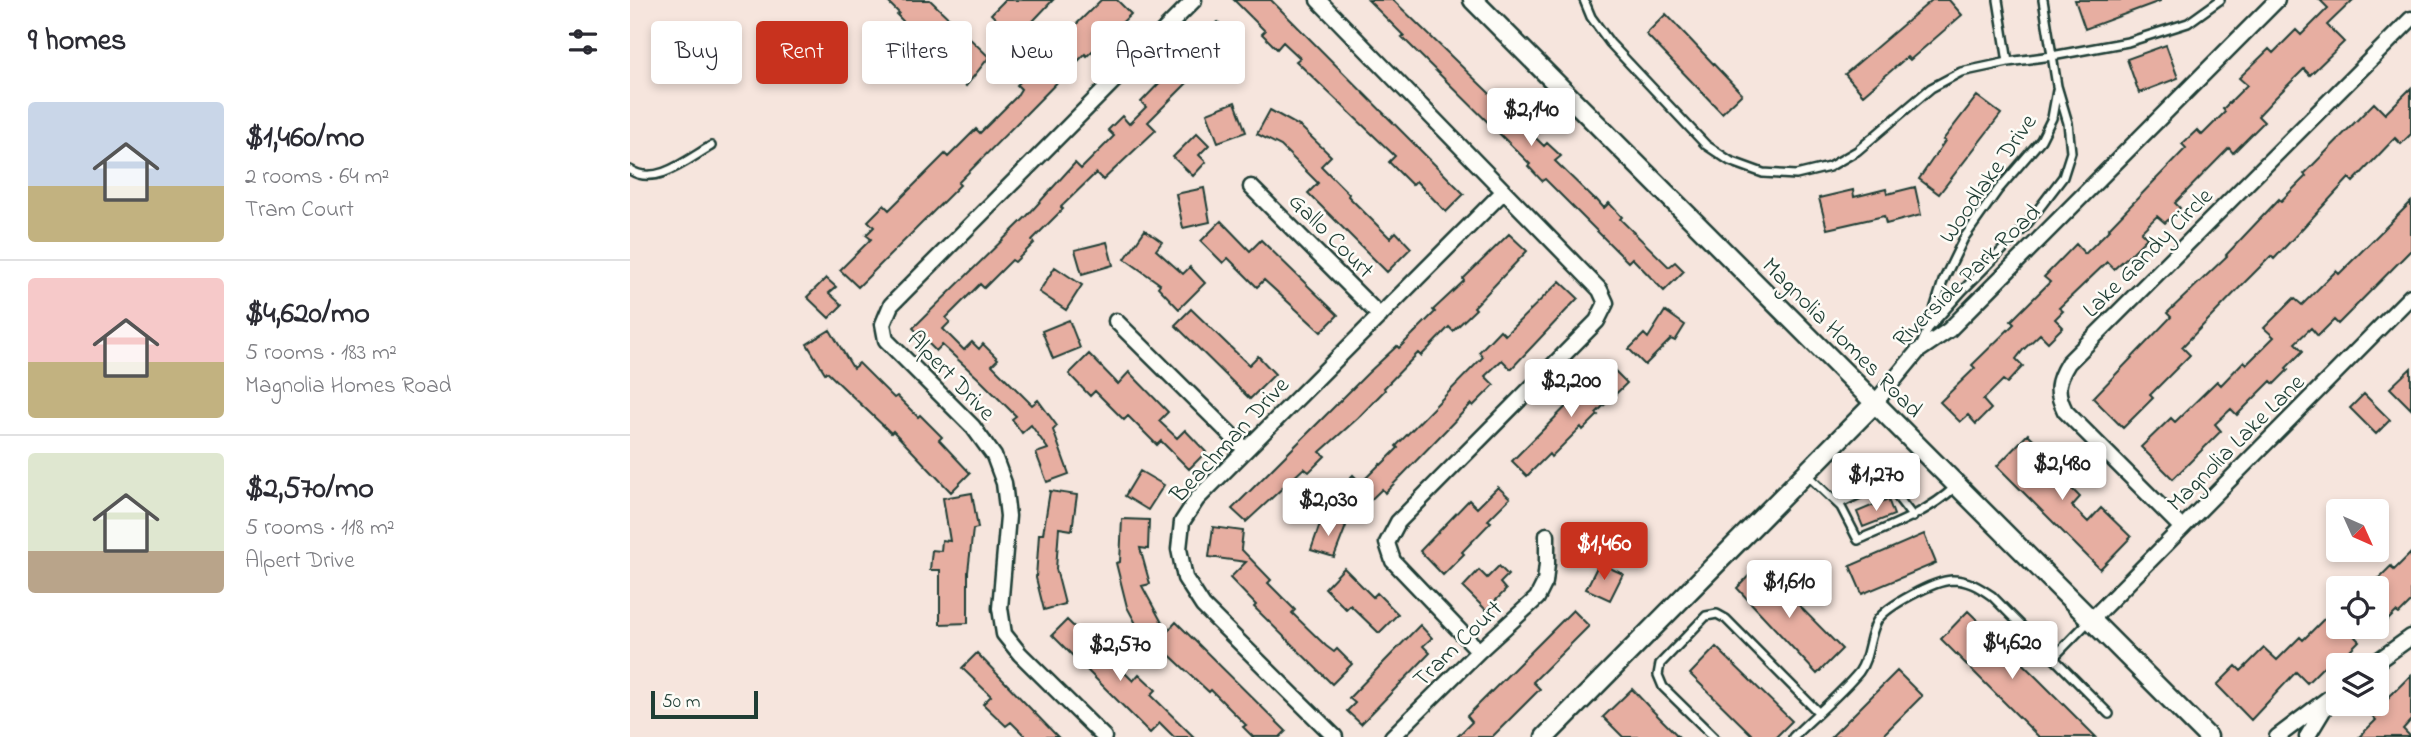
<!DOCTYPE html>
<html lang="en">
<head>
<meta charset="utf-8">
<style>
  body { margin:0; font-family:"Indie Flower",sans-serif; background:#f2f2f3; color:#2b2b33; height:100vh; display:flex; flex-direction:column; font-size:26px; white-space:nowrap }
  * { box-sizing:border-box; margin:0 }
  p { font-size:23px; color:#7c7c81 }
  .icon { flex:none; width:38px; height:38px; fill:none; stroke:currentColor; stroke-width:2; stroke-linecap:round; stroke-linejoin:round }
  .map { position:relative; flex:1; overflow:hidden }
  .sheet { display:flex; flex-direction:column; background:#fff; width:630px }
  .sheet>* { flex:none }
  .hud { position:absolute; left:21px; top:21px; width:665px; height:63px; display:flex; gap:14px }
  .needle { width:46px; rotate:135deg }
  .controls { position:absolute; left:1696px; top:499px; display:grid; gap:14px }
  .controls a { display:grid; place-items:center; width:63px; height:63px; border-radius:7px; background:#fff; box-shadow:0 4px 10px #0003; font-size:35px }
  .scale { position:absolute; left:21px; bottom:18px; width:107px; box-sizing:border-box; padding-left:7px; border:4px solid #1f3d34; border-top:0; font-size:19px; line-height:24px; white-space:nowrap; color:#1f3d34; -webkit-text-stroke:5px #fdfcf7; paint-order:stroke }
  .price { position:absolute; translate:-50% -60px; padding:0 16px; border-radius:7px; background:#fff; color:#222; font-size:23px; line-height:46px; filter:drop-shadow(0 2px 4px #0008) }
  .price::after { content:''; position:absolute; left:50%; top:42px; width:21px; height:16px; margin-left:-10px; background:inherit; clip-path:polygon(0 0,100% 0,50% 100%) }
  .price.active { background:#c8321e; color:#fff }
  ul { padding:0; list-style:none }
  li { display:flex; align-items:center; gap:21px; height:175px; padding:0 28px }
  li+li { border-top:2px solid #e1e1e2 }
  li span { display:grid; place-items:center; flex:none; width:196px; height:140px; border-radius:7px; color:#555 }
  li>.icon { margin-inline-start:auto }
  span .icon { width:84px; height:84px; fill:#fffc; stroke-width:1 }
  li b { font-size:30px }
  h2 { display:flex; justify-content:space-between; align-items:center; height:84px; padding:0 28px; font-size:30px }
  .tag { padding:0 24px; border-radius:7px; background:#fff; box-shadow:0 4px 10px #0003; font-size:24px; line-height:63px }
  .tag.active { background:#c8321e; color:#fff }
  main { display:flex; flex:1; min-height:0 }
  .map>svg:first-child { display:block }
  .building { fill:#e7aea1; stroke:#1f3d34; stroke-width:2 }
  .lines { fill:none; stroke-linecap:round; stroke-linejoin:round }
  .service-casing { stroke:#1f3d34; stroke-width:12 }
  .minor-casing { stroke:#1f3d34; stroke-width:19 }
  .tertiary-casing { stroke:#1f3d34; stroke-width:23 }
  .service { stroke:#fdfcf7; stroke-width:7 }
  .minor { stroke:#fdfcf7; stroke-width:14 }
  .tertiary { stroke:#fdfcf7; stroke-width:18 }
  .labels { text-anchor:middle; stroke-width:5; stroke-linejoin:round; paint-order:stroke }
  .street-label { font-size:24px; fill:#1f3d34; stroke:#fdfcf7 }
</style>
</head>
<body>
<main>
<section class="sheet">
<h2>9 homes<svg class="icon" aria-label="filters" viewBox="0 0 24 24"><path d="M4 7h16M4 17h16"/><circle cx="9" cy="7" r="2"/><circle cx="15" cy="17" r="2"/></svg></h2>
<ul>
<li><span style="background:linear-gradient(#c9d6e8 60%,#c2b280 0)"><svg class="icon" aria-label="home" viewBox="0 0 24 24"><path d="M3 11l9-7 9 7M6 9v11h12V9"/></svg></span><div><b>$1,460/mo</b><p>2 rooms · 64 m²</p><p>Tram Court</p></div></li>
<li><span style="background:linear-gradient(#f6c9c9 60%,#c2b280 0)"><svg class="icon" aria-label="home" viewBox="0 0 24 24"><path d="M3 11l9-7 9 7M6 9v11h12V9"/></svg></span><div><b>$4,620/mo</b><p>5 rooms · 183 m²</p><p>Magnolia Homes Road</p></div></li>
<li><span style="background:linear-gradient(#dfe7d0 70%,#b9a48a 0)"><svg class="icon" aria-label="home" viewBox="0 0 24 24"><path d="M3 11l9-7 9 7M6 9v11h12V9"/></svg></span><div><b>$2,570/mo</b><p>5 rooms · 118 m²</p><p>Alpert Drive</p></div></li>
</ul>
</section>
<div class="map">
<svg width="1781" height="737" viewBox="0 0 1781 737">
  <rect width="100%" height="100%" fill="#f6e5dd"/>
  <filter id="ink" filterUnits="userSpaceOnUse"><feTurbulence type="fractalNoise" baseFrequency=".0143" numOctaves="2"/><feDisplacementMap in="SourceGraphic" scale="14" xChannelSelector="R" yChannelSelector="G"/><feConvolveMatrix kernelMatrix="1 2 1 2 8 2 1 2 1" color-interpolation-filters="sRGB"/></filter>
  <g filter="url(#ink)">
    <path class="building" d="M256,0H300L359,57L336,86L321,73L324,69L306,55L267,15L269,13Z
      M375,0H423L386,39L361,14Z
      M471,0H487L501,14L457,56L455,54L328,183L330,185L228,287L210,270L241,239L236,235L244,227L238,221L254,205L259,210L315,154L318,157L346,129L350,133L386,97L391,89L387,85L416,57L415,55Z
      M604,0H641L834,194L816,212L786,181L782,185L759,162L765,156L666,61L670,58L653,42L647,49L632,34L635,31Z
      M738,0H763L914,146L917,143L931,156L925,161L965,200L966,199L974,208L979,203L992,217L990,219L1039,267L1045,262L1054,271L1034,291L1002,258L998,262L915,179L912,181L898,166L900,164L772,37L774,36Z
      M1302,0H1319L1332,15L1280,60L1277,57L1233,95L1215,74Z
      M1445,0H1530V1L1455,29Z
      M1690,0H1723L1697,25L1714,42L1680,75L1674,69L1645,98L1628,116L1634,122L1603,153L1599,148L1545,203L1550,208L1535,223L1527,216L1511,232L1517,238L1503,252L1484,269L1477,262L1429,308L1433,311L1425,319L1433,327L1418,342L1410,334L1393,350L1386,359L1393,366L1377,383L1373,380L1353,400L1361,409L1346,424L1338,415L1330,422L1310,402L1345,368L1342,365L1384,324L1381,321L1420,282L1414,277L1446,244L1455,254L1480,229L1479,228L1556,148L1552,144L1567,130L1572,135L1595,112L1593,109L1617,85L1609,78L1639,49L1643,53L1666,30L1671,35L1698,8Z
      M1036,14L1112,94L1092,113L1016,34Z
      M588,22L606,40L584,62L581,59L518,122L526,130L473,180L466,173L431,207L433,209L402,240L404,243L385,262L382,260L354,288L350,284L316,318L320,322L313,329L334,350L342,342L349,349L353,344L368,359L362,365L402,405L408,400L427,426L423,430L439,474L417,482L406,453L418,449L401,425L392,433L382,419L386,416L348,378L312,345L306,351L283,328L397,216L445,163L451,169L484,136L478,130L492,116L499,124L516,107L511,102Z
      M1536,45L1548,78L1509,93L1497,59Z
      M1781,88V134L1771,144L1765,138L1723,182L1719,178L1644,259L1641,256L1615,282L1552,347L1560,355L1520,395L1523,398L1493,428L1463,398L1541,317L1537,313L1597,256L1596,255L1649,199L1651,201L1676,176L1674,174L1744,103L1755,114Z
      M1347,96L1371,114L1309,194L1289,179L1315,141L1313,140Z
      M605,102L616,132L588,142L577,113Z
      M640,110L671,127L701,156L691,166L719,194L718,196L760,238L766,232L781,248L757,272L678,193L688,183L651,146L627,134Z
      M567,133L579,145L569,155L576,162L563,176L543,157Z
      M1285,187L1291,215L1256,224L1254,216L1197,229L1189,198L1223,190L1224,197L1256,189L1257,194Z
      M574,188L580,222L553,228L546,194Z
      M1781,202V250L1708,324L1704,320L1688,336L1681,328L1665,343L1673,351L1656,368L1658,370L1644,384L1641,381L1607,415L1601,409L1585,424L1591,431L1543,479L1511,447L1541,418L1545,422L1587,381L1591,385L1614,361L1617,364L1644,337L1634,328L1664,298L1672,305L1706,271L1709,274Z
      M591,221L620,251L631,240L708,315L691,332L634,280L627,287L598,258L593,263L571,241Z
      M515,230L532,242L526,250L553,274L560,267L575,283L549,309L528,287L530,284L495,259Z
      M879,234L897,251L844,307L846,309L823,331L819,327L791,356L788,353L754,388L755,390L728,418L690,452L695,456L679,472L674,468L616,522L602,509L738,373L767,346L769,348L805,312L803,310L834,281L833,279Z
      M477,242L483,265L452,274L445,250Z
      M425,267L452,285L436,310L409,292Z
      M196,278L206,287L199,293L212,305L199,318L177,297Z
      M930,281L948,298L881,369L872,360L855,376L864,385L843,406L841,404L755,493L752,489L723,517L702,496L723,475L731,483L750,464L751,465L768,448L766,446L853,357L849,352L870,330L875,335Z
      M561,309L619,365L628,356L645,374L620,399L545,325Z
      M1035,311L1055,325L1045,341L1041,339L1015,365L999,349L1014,334L1018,338Z
      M439,320L450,348L423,359L412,331Z
      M200,330L223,368L229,363L264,398L267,396L288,417L290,415L312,437L309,440L340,473L321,492L263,431L261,433L197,372L195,373L177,344Z
      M459,354L488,384L499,372L538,412L529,421L547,438L555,430L576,452L559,469L531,441L527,445L498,416L494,420L465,391L460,396L439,374Z
      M978,364L997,383L966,413L968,415L953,430L951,427L921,457L919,454L897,476L882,461Z
      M1781,368V409L1760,388Z
      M1734,394L1760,420L1746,434L1720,408Z
      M1398,434L1426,461L1420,467L1450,497L1442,506L1458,522L1471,508L1501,537L1470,569L1367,466Z
      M510,471L534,485L518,510L495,496Z
      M868,487L880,498L858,520L861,522L832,552L834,554L813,575L790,551L839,500L847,508Z
      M420,491L447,495L442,530L429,528L426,569L435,604L414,610L406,578L409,534H413Z
      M342,493L348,528L343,529L338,572V623L310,624V570H300L302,550L311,551L312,540L320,541L313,498Z
      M1258,499L1264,515L1233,527L1227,512Z
      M692,518L716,526L704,557L681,550Z
      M492,519L519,520L518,549L510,548L520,584L512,586L537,632L546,622L656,731L650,737H623L613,727L616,725L581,690L579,692L516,633L512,635L497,607L486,563L490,562Z
      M583,527L613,531L611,549L641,580L638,583L665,610L662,613L696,646L704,652L707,649L722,664L702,684L624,607L626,605L600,578L616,562L579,557Z
      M1294,534L1306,563L1232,594L1220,566Z
      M1781,553V602L1769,614L1766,612L1752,626L1746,620V588L1741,586L1761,566L1764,570Z
      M969,563L993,574L980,600L956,589Z
      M1129,565L1212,649L1187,674L1107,588Z
      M869,566L878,575L870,583L876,590L856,610L833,587L849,570L857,578Z
      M714,568L743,597L747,593L768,614L749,633L720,605L716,609L695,588Z
      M1708,605V626H1736L1725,637L1729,641L1705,665L1700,660L1677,683L1666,672L1621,720L1587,685L1606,666L1611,671L1634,648L1647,660L1670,637L1673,640Z
      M943,610L959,626L903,682L910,689L862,737H827L842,722L837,716Z
      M1338,611L1406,677L1466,737H1409L1311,639Z
      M437,620L493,675L495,673L503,681L509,674L526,690L521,695L564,737H544L530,723L520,733L422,635Z
      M790,625L802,638L793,646L800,653L731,724L717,711L725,703L719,698Z
      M1086,647L1162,721L1146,737H1124L1060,674Z
      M347,653L397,705L428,737H396L381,722L376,726L353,704L361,696L332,668Z
      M1267,671L1292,696L1251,737H1201Z
      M1781,675V720L1773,729L1781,737H1729L1746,720L1739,712L1747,704L1750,706Z
      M1002,689L1018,706L1049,737H993L973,717Z"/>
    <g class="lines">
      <defs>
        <path id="service" d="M954,0L961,17L980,43L1076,145L1100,161L1133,173L1166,175L1199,167L1227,151L1301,88L1331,72L1378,62L1422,56L1498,42L1558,23L1590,0
          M1368,0L1378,62
          M0,170C26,187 58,159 81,146
          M1298,329L1333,290L1394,228L1433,177L1441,152L1438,123L1427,86L1413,0
          M1290,347L1298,329L1313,281L1334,238L1368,190L1411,140L1422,118L1427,90
          M1176,474L1211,507L1228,540C1263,525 1297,513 1325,487
          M1208,504L1236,491L1255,487L1266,495L1283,517
          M1423,658L1461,619
          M1084,737L1033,687L1028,675L1030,664L1076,616L1087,614L1096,619L1188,712
          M1163,737C1184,716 1210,695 1229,672C1240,657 1238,637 1247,621C1256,606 1304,581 1322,580C1338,580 1349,587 1362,596L1479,714"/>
        <path id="minor" d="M688,0L970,290L976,303L967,321L768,522L757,543L763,561L849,651
          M621,187L750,316
          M486,321L616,450
          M1244,404L1288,351L1319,330L1647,0
          M1552,528L1435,411C1425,391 1427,381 1438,363L1781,19
          M1462,619L1781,296
          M1742,665L1781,637
          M474,737L390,654L374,634L370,608L378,516L374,483L364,456L343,427L256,340L253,324L261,305L564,0
          M705,737L573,606L555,578L549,549L552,522L567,499L874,191
          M762,737L849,651L907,598L915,582L917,564V535
          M1647,737L1708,691
          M1677,737L1697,704"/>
        <path id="tertiary" d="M843,0L1578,737
          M915,737L1244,404"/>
      </defs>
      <use href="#service" class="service-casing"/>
      <use href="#minor" class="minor-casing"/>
      <use href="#tertiary" class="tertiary-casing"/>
      <use href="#service" class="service"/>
      <use href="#minor" class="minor"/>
      <use href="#tertiary" class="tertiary"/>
    </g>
  </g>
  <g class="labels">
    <g class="street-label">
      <text transform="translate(1357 178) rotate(-55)" y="8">Woodlake Drive</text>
      <text transform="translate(702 235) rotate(45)" y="8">Gallo Court</text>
      <text transform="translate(1517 252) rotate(-45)" y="8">Lake Gandy Circle</text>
      <text transform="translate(1336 275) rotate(-44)" y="8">Riverside Park Road</text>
      <text transform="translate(1213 337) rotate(45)" y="8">Magnolia Homes Road</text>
      <text transform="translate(322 375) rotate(46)" y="8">Alpert Drive</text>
      <text transform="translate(599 439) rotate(-47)" y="8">Beachman Drive</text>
      <text transform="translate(1605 442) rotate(-45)" y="8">Magnolia Lake Lane</text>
      <text transform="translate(827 643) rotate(-44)" y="8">Tram Court</text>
    </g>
  </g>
</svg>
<div class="controls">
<a><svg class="needle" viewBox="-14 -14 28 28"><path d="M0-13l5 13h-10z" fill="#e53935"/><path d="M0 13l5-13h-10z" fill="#7c7c81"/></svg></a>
<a><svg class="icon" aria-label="locate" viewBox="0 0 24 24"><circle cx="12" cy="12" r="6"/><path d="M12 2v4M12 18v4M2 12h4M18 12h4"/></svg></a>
<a><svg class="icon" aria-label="layers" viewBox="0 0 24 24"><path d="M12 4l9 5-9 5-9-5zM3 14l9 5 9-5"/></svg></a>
</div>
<div class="scale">50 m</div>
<b class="price" style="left:901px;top:148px">$2,140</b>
<b class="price" style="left:941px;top:419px">$2,200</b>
<b class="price" style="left:1432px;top:502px">$2,480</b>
<b class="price" style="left:1246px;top:513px">$1,270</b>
<b class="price" style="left:698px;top:538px">$2,030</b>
<b class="price active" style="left:974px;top:582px">$1,460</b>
<b class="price" style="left:1159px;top:620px">$1,610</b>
<b class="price" style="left:1382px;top:681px">$4,620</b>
<b class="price" style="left:490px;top:683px">$2,570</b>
<div class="hud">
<a class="tag">Buy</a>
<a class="tag active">Rent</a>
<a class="tag">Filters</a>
<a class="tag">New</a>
<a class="tag">Apartment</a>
</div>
</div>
</main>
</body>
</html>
